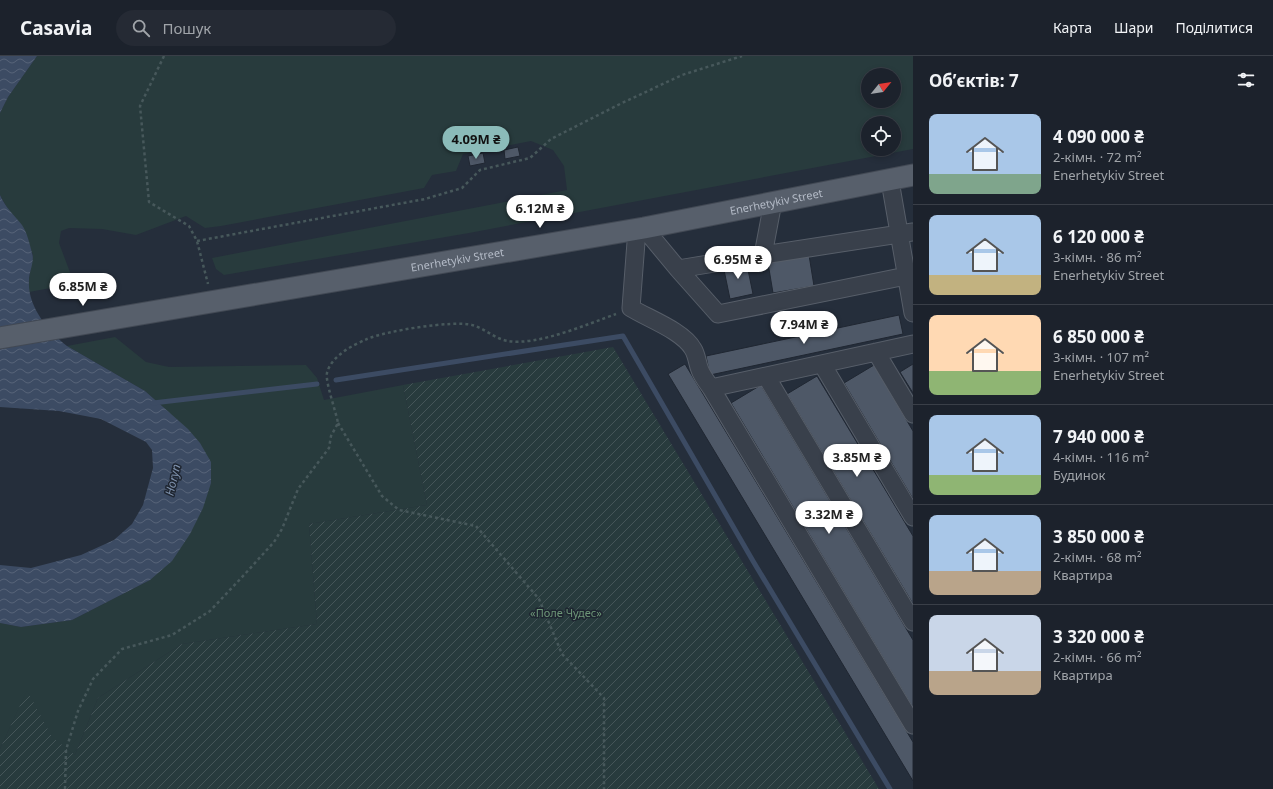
<!DOCTYPE html>
<html lang="uk">
<head>
<meta charset="utf-8">
<style>
  body { margin:0; font-family:"Noto Sans",sans-serif; background:#252a34; color:#f1f3f6; height:100vh; display:flex; flex-direction:column; font-size:15px; white-space:nowrap }
  * { box-sizing:border-box; margin:0 }
  p { font-size:13px; color:#a0a4a9 }
  .icon { flex:none; width:22px; height:22px; fill:none; stroke:currentColor; stroke-width:2; stroke-linecap:round; stroke-linejoin:round }
  .map { position:relative; flex:1; overflow:hidden }
  .side { display:flex; flex-direction:column; background:#1c222c; width:360px }
  .side>* { flex:none }
  .needle { width:26px; rotate:60deg }
  .buttons { position:absolute; left:861px; top:12px; display:grid; gap:8px }
  .buttons a { display:grid; place-items:center; width:40px; height:40px; border-radius:50%; background:#1c222c; box-shadow:0 2px 6px #0003,0 0 0 1px #3a3f48; font-size:20px }
  .price { position:absolute; translate:-50% -34px; padding:0 9px; border-radius:14px; background:#fff; color:#222; font-size:13px; line-height:26px; filter:drop-shadow(0 1px 2px #0008) }
  .price::after { content:''; position:absolute; left:50%; top:24px; width:12px; height:9px; margin-left:-6px; background:inherit; clip-path:polygon(0 0,100% 0,50% 100%) }
  .price.active { background:#8bbbb9; color:#111 }
  ul { padding:0; list-style:none }
  li { display:flex; align-items:center; gap:12px; height:100px; padding:0 16px }
  li+li { border-top:1px solid #3a3f48 }
  li span { display:grid; place-items:center; flex:none; width:112px; height:80px; border-radius:8px; color:#555 }
  li>.icon { margin-inline-start:auto }
  span .icon { width:48px; height:48px; fill:#fffc; stroke-width:1 }
  li b { font-size:17px }
  h2 { display:flex; justify-content:space-between; align-items:center; height:48px; padding:0 16px; font-size:17px }
  header { display:flex; align-items:center; gap:24px; box-sizing:border-box; height:56px; padding:0 20px; background:#1c222c; border-bottom:1px solid #3a3f48 }
  header strong { font-size:19px }
  nav { display:flex; gap:22px; margin-inline-start:auto; font-size:14px }
  .search { width:280px; height:36px; background:#252a34; display:flex; align-items:center; gap:10px; box-sizing:border-box; padding:0 14px; border-radius:22px; color:#a0a4a9; font-size:15px }
  main { display:flex; flex:1; min-height:0 }
  .map>svg:first-child { display:block }
  .green { fill:#283b3d; fill-rule:evenodd }
  .garden { fill:url(#garden-furrows) }
  .water { fill:url(#water-waves) }
  .lines { fill:none; stroke-linecap:round; stroke-linejoin:round }
  .stream { stroke:#3c4b63; stroke-width:5 }
  .building { fill:#4e5867; stroke:#202732 }
  .minor-casing { stroke:#575e69; stroke-width:19 }
  .major-casing { stroke:#424954; stroke-width:23 }
  .path { stroke:#47585b; stroke-width:2.5; stroke-dasharray:3 3; stroke-linecap:butt }
  .minor { stroke:#39404b; stroke-width:17 }
  .major { stroke:#575f6b; stroke-width:21 }
  .labels { text-anchor:middle; stroke-width:3; stroke-linejoin:round; paint-order:stroke }
  .street-label { font-size:11px; fill:#b4bbc7; stroke:#1e2530 }
  .park-label { font-size:11px; fill:#6d9677; stroke:#1e2530 }
  .water-label { font-size:12px; font-style:italic; fill:#7e91ac; stroke:#1e2530 }
</style>
</head>
<body>
<header>
<strong>Casavia</strong>
<div class="search"><svg class="icon" aria-label="search" viewBox="0 0 24 24"><circle cx="10" cy="10" r="6"/><path d="M15 15l6 6"/></svg>Пошук</div>
<nav><a>Карта</a><a>Шари</a><a>Поділитися</a></nav>
</header>
<main>
<div class="map">
<svg width="913" height="733" viewBox="0 0 913 733">
  <defs>
    <pattern id="garden-furrows" width="10" height="10" patternUnits="userSpaceOnUse"><rect width="10" height="10" fill="#283b3d"/><path d="M-1 1l2-2M0 10L10 0M9 11l2-2" fill="none" stroke="#455558"/></pattern>
    <pattern id="water-waves" width="16" height="10" patternUnits="userSpaceOnUse"><rect width="16" height="10" fill="#3c4b63"/><path d="M0 5q4-4 8 0t8 0" fill="none" stroke="#566378"/></pattern>
  </defs>
  <rect width="100%" height="100%" fill="#252e3b"/>
  <path class="green" d="M37,0H913V93L469,177L224,219L216,213L212,202L567,134L564,110L553,94L531,85L463,98L456,115L432,119L424,132L221,170L205,172L186,160L136,179L102,173L69,172L61,175L59,187L71,219L67,229L29,236V223L33,199L22,170L9,155L0,139V57L8,41ZM868,19H894V45H868ZM868,67H894V93H868Z
    M115,281L146,306L169,311L306,309L317,322L324,344L403,329L427,449L309,468L317,568L182,588L98,642L75,699L52,682L27,635L0,693V567L21,571L72,564L150,524L164,352L145,335L67,290Z"/>
  <path class="garden" d="M613,291L879,733H0V693L27,634L52,681L75,699L98,642L182,588L317,568L309,468L427,449L403,329Z"/>
  <path class="water" d="M0,0H37L8,41L0,57Z
    M0,139C5,151 14,159 22,169C27,176 30,189 32,197C35,205 29,216 29,224C27,250 48,275 67,290L145,335L188,373L200,387L211,406V427L203,452L190,478L172,505L150,524L72,564L21,571L0,567V509L31,512L81,499L114,484L132,468L143,449L153,412L152,394L146,386L101,363L59,355L0,351Z"/>
  <g class="lines">
    <path class="stream" d="M336,324L623,280L753,505L890,733
      M153,347L317,328"/>
  </g>
  <path class="building" d="M518,91L520,100L505,103L504,94Z
    M483,97L485,107L470,110L468,100Z
    M809,199L814,230L773,237L768,207Z
    M746,204L753,238L730,243L723,209Z
    M899,259L903,278L710,319L706,300Z
    M685,308L913,686V725L668,318Z
    M913,308V337L900,316Z
    M874,309L913,375V443L844,327Z
    M817,320L913,480V548L787,338Z
    M761,329L913,584V652L731,347Z"/>
  <g class="lines">
    <defs>
      <path id="minor" d="M890,125L913,257
        M644,172L678,213L763,199L773,146
        M637,173L631,252C649,263 683,275 693,293C697,299 697,307 700,314C702,320 707,326 711,332
        M763,199L913,176
        M678,213L718,258L906,220
        M913,288L711,332L913,669
        M876,296L913,358
        M822,308L913,461
        M766,320L913,566"/>
      <g id="major">
        <path id="s1" d="M0,282L644,172L913,119"/>
      </g>
    </defs>
    <use href="#minor" class="minor-casing"/>
    <use href="#major" class="major-casing"/>
    <path class="path" d="M164,0L140,50L149,146L189,170L197,185L208,228
      M197,185L425,143L462,132L480,114L530,102L551,83L620,48L682,19L742,0
      M338,367L382,440L399,454L476,470L539,543L562,598L604,642V733
      M65,733L66,694L78,655L93,623L122,593L172,579L210,555L244,519L274,486L282,473L298,433L329,392L331,380L338,367C336,356 325,325 327,317C331,300 353,289 367,283C385,275 454,264 472,269C484,272 495,283 508,285C537,290 588,268 616,258"/>
    <use href="#minor" class="minor"/>
    <use href="#major" class="major"/>
  </g>
  <g class="labels">
    <g class="street-label">
      <text dy="4" stroke="none"><textPath href="#s1" startOffset="788">Enerhetykiv Street</textPath></text>
      <text dy="4" stroke="none"><textPath href="#s1" startOffset="464">Enerhetykiv Street</textPath></text>
    </g>
    <g class="park-label">
      <text x="566" y="561">«Поле Чудес»</text>
    </g>
    <g class="water-label">
      <text transform="translate(173 424) rotate(-77)" y="4">Horyn</text>
    </g>
  </g>
</svg>
<div class="buttons">
<a><svg class="needle" viewBox="-14 -14 28 28"><path d="M0-13l5 13h-10z" fill="#e53935"/><path d="M0 13l5-13h-10z" fill="#a0a4a9"/></svg></a>
<a><svg class="icon" aria-label="locate" viewBox="0 0 24 24"><circle cx="12" cy="12" r="6"/><path d="M12 2v4M12 18v4M2 12h4M18 12h4"/></svg></a>
</div>
<b class="price active" style="left:476px;top:104px">4.09M ₴</b>
<b class="price" style="left:540px;top:173px">6.12M ₴</b>
<b class="price" style="left:738px;top:224px">6.95M ₴</b>
<b class="price" style="left:83px;top:251px">6.85M ₴</b>
<b class="price" style="left:804px;top:289px">7.94M ₴</b>
<b class="price" style="left:857px;top:422px">3.85M ₴</b>
<b class="price" style="left:829px;top:479px">3.32M ₴</b>
</div>
<section class="side">
<h2>Об’єктів: 7<svg class="icon" aria-label="filters" viewBox="0 0 24 24"><path d="M4 7h16M4 17h16"/><circle cx="9" cy="7" r="2"/><circle cx="15" cy="17" r="2"/></svg></h2>
<ul>
<li><span style="background:linear-gradient(#a9c7e8 75%,#7fa58c 0)"><svg class="icon" aria-label="home" viewBox="0 0 24 24"><path d="M3 11l9-7 9 7M6 9v11h12V9"/></svg></span><div><b>4 090 000 ₴</b><p>2-кімн. · 72 m²</p><p>Enerhetykiv Street</p></div></li>
<li><span style="background:linear-gradient(#a9c7e8 75%,#c2b280 0)"><svg class="icon" aria-label="home" viewBox="0 0 24 24"><path d="M3 11l9-7 9 7M6 9v11h12V9"/></svg></span><div><b>6 120 000 ₴</b><p>3-кімн. · 86 m²</p><p>Enerhetykiv Street</p></div></li>
<li><span style="background:linear-gradient(#ffd9b3 70%,#8fb573 0)"><svg class="icon" aria-label="home" viewBox="0 0 24 24"><path d="M3 11l9-7 9 7M6 9v11h12V9"/></svg></span><div><b>6 850 000 ₴</b><p>3-кімн. · 107 m²</p><p>Enerhetykiv Street</p></div></li>
<li><span style="background:linear-gradient(#a9c7e8 75%,#8fb573 0)"><svg class="icon" aria-label="home" viewBox="0 0 24 24"><path d="M3 11l9-7 9 7M6 9v11h12V9"/></svg></span><div><b>7 940 000 ₴</b><p>4-кімн. · 116 m²</p><p>Будинок</p></div></li>
<li><span style="background:linear-gradient(#a9c7e8 70%,#b9a48a 0)"><svg class="icon" aria-label="home" viewBox="0 0 24 24"><path d="M3 11l9-7 9 7M6 9v11h12V9"/></svg></span><div><b>3 850 000 ₴</b><p>2-кімн. · 68 m²</p><p>Квартира</p></div></li>
<li><span style="background:linear-gradient(#c9d6e8 70%,#b9a48a 0)"><svg class="icon" aria-label="home" viewBox="0 0 24 24"><path d="M3 11l9-7 9 7M6 9v11h12V9"/></svg></span><div><b>3 320 000 ₴</b><p>2-кімн. · 66 m²</p><p>Квартира</p></div></li>
</ul>
</section>
</main>
</body>
</html>
